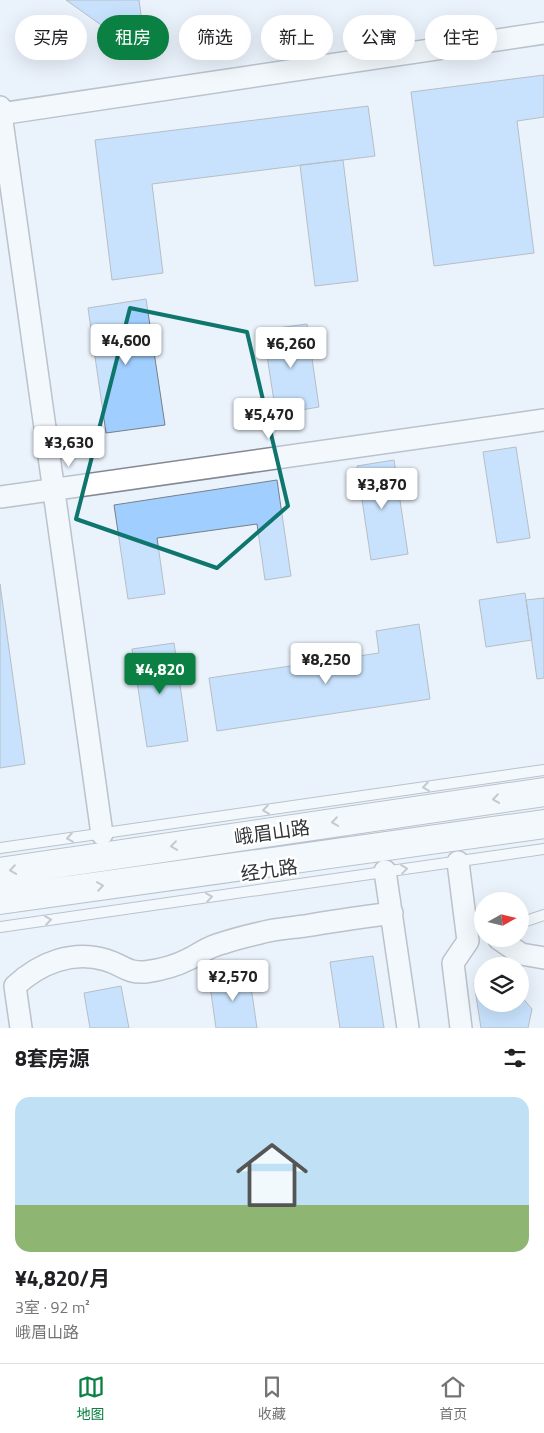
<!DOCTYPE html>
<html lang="zh">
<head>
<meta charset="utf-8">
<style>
  body { margin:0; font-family:"Titillium Web","Noto Sans SC",sans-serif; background:#f2f2f2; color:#202124; height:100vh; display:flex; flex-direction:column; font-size:19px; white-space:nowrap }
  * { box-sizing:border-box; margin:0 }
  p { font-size:16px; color:#757577 }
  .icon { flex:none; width:28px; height:28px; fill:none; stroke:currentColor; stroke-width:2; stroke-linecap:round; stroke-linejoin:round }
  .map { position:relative; height:1028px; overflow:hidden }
  .drawer { display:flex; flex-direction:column; background:#fff; flex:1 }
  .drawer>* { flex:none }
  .guide { position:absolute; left:15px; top:15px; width:515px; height:45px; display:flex; gap:10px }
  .needle { width:32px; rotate:82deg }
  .controls { position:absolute; left:474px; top:892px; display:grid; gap:10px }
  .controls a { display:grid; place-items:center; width:55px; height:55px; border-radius:50%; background:#fff; box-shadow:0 5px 20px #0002; font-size:25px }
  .price { position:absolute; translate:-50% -42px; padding:0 11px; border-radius:5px; background:#fff; color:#222; font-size:16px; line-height:32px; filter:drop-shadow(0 1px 2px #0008) }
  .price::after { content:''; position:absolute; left:50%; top:30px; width:15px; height:11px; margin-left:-8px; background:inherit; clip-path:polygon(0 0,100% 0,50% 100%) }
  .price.current { background:#0b8043; color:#fff }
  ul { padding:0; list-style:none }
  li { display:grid; align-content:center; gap:10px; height:265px; padding:0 15px }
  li+li { border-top:1px solid #e0e0e0 }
  li span { display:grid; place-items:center; height:155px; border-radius:15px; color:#555 }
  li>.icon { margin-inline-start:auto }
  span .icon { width:90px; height:90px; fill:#fffc; stroke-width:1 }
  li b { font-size:21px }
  h2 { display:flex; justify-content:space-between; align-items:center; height:60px; padding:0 15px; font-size:21px }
  .pill { padding:0 18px; border-radius:22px; background:#fff; box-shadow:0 5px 20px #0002; font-size:18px; line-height:45px }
  .pill.current { background:#0b8043; color:#fff }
  .tabs { display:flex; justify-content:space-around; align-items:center; height:70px; border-top:1px solid #e0e0e0; background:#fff; font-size:14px; color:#757577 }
  .tabs a { display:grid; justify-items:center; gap:2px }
  .tabs .current { color:#0b8043 }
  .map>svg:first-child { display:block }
  .building { fill:#a0cefe; stroke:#787f86 }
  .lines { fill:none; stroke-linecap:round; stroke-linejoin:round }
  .lane-casing { stroke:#828991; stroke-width:12 }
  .street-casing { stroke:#828991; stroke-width:24 }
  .secondary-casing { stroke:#828991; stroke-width:30 }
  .lane { stroke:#fff; stroke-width:10 }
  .street { stroke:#fff; stroke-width:21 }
  .secondary { stroke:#fff; stroke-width:28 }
  .oneway { stroke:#989a9c }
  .marked { fill:none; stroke:#0f766e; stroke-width:4; stroke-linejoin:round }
  .labels { text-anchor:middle; stroke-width:5; stroke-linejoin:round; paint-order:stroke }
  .street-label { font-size:19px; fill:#323538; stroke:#fff }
</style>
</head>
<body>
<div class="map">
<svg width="544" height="1028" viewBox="0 0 544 1028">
  <rect width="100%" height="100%" fill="#eaf2fb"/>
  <path class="building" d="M66,0H139L142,22L104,27Z
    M544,75V117L517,121L534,253L434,266L411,92Z
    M368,106L375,156L152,184L163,273L112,280L95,140Z
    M343,160L358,281L315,286L300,165Z
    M146,299L165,425L106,433L88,308Z
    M307,324L319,407L276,414L263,330Z
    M516,447L530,538L497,543L483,452Z
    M394,460L408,554L371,560L357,466Z
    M277,480L291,576L265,580L257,524L157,538L165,594L128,599L114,505Z
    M0,584L25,764L0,768Z
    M525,593L532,640L486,647L479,600Z
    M544,598V678L537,679L526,600Z
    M419,624L430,699L217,731L209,678L379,653L376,631Z
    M174,643L188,741L147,747L132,649Z
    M373,956L384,1028H340L330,962Z
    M249,973L257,1028H216L209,979Z
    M482,978V1004H520V995L532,1009L528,1028H481L474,983Z
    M121,986L129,1028H90L84,993Z"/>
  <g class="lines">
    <defs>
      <path id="lane" d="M0,848L544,770
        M520,923L544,915
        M0,927L544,849"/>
      <path id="street" d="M0,107L102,834
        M0,114L544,33
        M0,497L544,420
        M458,862L468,941L453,963L461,1028
        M385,871L408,1028
        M499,939L521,954L544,958
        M21,1028L15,986C40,963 72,950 106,960C123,965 126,973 145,972C160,970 176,966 189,959C201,953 209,946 223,943C235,939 247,936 260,933C274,929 290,928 305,926C334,921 363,917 392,913"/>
      <path id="secondary" d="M0,872L544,792
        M0,900L544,824"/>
    </defs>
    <use href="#lane" class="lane-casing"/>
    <use href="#street" class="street-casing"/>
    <use href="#secondary" class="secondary-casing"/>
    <use href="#lane" class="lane"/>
    <use href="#street" class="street"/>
    <use href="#secondary" class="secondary"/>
  </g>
  <defs><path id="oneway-chevron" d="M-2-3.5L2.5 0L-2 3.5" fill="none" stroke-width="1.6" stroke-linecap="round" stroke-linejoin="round" transform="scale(1.25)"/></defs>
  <g class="oneway">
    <use href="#oneway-chevron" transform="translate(426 787) rotate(172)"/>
    <use href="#oneway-chevron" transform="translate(496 799) rotate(172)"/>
    <use href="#oneway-chevron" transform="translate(266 810) rotate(172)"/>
    <use href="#oneway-chevron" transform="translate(335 822) rotate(172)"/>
    <use href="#oneway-chevron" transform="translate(70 838) rotate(172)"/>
    <use href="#oneway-chevron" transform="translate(174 846) rotate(172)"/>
    <use href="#oneway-chevron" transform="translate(404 869) rotate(-7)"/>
    <use href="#oneway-chevron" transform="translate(13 870) rotate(172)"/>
    <use href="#oneway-chevron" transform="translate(100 886) rotate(-8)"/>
    <use href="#oneway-chevron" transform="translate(209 897) rotate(-8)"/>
    <use href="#oneway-chevron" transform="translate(48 920) rotate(-8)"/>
  </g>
  <path d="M0 0H544V1028H0ZM130,308L247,332L288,506L217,568L76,519Z" fill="#eaf2fb" fill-opacity=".55" fill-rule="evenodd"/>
  <path class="marked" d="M130,308L247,332L288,506L217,568L76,519Z"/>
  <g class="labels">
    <g class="street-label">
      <text transform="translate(272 832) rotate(-8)" y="7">峨眉山路</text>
      <text transform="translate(269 870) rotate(-8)" y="7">经九路</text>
    </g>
  </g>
</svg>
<div class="controls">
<a><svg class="needle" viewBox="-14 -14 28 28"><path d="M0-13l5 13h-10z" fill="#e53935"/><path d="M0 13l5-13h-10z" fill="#757577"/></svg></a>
<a><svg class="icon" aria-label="layers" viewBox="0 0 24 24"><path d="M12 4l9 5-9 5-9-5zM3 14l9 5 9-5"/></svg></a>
</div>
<b class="price" style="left:126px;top:366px">¥4,600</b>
<b class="price" style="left:291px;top:369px">¥6,260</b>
<b class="price" style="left:269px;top:440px">¥5,470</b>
<b class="price" style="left:69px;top:468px">¥3,630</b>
<b class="price" style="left:382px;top:510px">¥3,870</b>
<b class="price" style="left:326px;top:685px">¥8,250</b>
<b class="price current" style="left:160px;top:695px">¥4,820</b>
<b class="price" style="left:233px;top:1002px">¥2,570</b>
<div class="guide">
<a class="pill">买房</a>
<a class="pill current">租房</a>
<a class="pill">筛选</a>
<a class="pill">新上</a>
<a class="pill">公寓</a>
<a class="pill">住宅</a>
</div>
</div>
<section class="drawer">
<h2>8套房源<svg class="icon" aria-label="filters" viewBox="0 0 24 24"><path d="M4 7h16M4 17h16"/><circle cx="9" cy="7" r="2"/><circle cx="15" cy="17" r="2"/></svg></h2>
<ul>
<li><span style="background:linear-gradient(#bfe0f5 70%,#8fb573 0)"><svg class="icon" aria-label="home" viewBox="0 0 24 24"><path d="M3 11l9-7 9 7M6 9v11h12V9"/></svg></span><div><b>¥4,820/月</b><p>3室 · 92 m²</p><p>峨眉山路</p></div></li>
</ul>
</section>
<nav class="tabs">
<a class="current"><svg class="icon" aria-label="map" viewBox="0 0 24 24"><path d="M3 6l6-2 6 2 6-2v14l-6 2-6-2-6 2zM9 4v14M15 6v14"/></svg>地图</a>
<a><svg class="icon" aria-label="saved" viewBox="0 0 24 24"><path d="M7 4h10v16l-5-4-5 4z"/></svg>收藏</a>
<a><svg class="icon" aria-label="home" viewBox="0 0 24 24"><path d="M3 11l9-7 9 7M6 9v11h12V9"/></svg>首页</a>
</nav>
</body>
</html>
